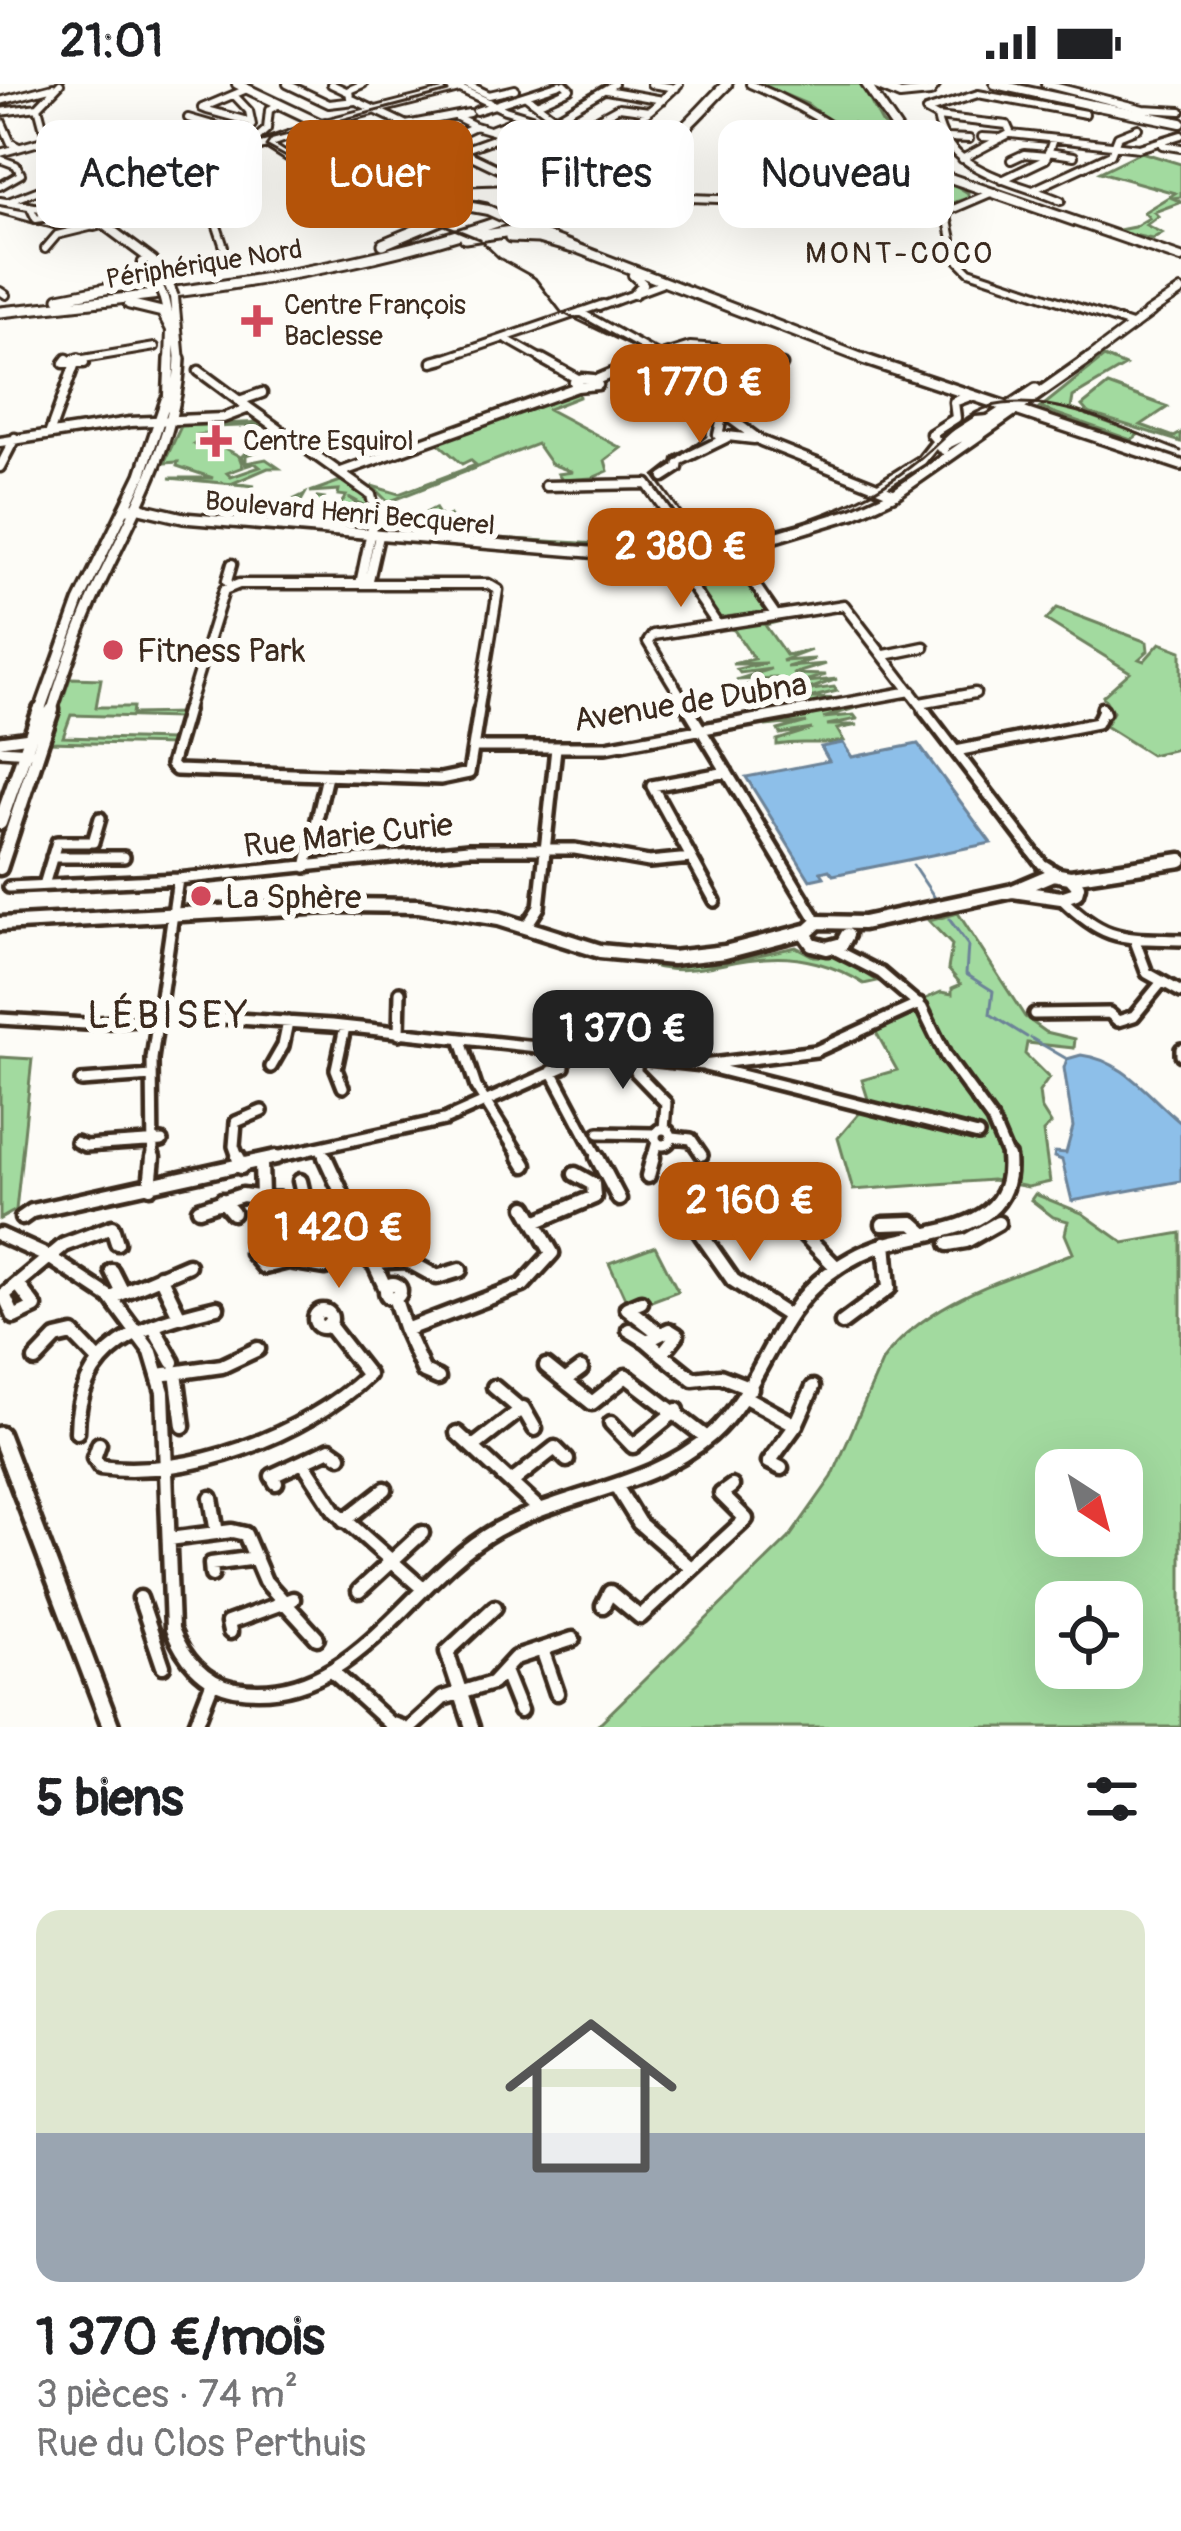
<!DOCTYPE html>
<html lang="fr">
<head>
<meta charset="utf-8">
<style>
  body { margin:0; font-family:Pangolin,sans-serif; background:#f2f2f2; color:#202124; height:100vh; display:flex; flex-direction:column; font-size:45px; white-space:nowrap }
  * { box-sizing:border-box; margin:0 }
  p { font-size:39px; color:#757577 }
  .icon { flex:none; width:66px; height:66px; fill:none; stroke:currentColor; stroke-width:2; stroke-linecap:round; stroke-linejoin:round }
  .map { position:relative; height:1643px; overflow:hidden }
  .details { display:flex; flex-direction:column; background:#fff; flex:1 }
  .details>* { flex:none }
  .guide { position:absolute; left:36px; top:36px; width:1110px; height:108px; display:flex; gap:24px }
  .needle { width:78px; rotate:144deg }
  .tools { position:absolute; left:1035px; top:1365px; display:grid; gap:24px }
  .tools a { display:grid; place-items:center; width:108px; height:108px; border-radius:24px; background:#fff; box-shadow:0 12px 48px #0002; font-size:60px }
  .price { position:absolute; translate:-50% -102px; padding:0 27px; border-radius:24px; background:#b45309; color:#fff; font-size:39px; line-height:78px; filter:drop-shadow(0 3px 6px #0008) }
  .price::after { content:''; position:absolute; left:50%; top:72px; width:36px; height:27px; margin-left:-18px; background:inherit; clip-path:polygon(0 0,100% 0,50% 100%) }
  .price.active { background:#222; color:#fff }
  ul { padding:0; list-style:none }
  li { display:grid; align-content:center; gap:24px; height:636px; padding:0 36px }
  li+li { border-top:3px solid #e0e0e0 }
  li span { display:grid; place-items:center; height:372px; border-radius:24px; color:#555 }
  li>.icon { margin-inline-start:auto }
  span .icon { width:216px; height:216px; fill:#fffc; stroke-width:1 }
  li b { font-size:51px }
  h2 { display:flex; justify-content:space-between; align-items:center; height:144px; padding:0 36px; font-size:51px }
  .tag { padding:0 42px; border-radius:24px; background:#fff; box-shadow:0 12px 48px #0002; font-size:42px; line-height:108px }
  .tag.active { background:#b45309; color:#fff }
  .status { display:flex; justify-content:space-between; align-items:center; height:84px; padding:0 60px; background:#fff; direction:ltr }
  .status svg { height:33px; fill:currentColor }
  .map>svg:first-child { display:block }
  .green { fill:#a2da9f; stroke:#6e825e; stroke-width:3; fill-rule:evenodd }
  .water { fill:#8dbfe9; stroke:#6c8398; stroke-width:3 }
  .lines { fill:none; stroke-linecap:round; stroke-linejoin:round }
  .stream { stroke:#6c8398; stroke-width:3 }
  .minor-far3-casing { stroke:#3b2a1e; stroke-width:12 }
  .minor-far2-casing { stroke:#3b2a1e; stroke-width:15 }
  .minor-far1-casing { stroke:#3b2a1e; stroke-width:18 }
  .minor-casing { stroke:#3b2a1e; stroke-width:21 }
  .major-far3-casing { stroke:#3b2a1e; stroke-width:14 }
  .major-far2-casing { stroke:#3b2a1e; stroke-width:16 }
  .major-far1-casing { stroke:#3b2a1e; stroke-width:21 }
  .major-casing { stroke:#3b2a1e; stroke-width:24 }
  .highway-casing { stroke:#3b2a1e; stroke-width:15 }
  .minor-far3 { stroke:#fdfcf7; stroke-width:6 }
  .minor-far2 { stroke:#fdfcf7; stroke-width:8 }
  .minor-far1 { stroke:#fdfcf7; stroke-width:9 }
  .minor { stroke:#fdfcf7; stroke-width:12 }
  .major-far3 { stroke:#fdfcf7; stroke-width:8 }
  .major-far2 { stroke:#fdfcf7; stroke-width:9 }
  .major-far1 { stroke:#fdfcf7; stroke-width:12 }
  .major { stroke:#fdfcf7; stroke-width:15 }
  .highway { stroke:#fdfcf7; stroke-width:9 }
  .tram { stroke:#3b2a1e; stroke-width:3 }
  .major-bridge-casing { stroke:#3b2a1e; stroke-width:14; stroke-linecap:butt }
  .major-bridge { stroke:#fdfcf7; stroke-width:8 }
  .poi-dot { fill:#d1495b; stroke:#fdfcf7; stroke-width:4.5 }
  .labels { text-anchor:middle; stroke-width:12; stroke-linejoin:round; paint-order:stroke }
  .far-street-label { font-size:27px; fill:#3b2a1e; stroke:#fdfcf7 }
  .far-poi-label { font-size:27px; fill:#3b2a1e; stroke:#fdfcf7; text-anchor:start }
  .far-neighbourhood-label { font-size:30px; letter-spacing:3px; fill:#3b2a1e; stroke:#fdfcf7 }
  .poi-label { font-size:33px; fill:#3b2a1e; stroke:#fdfcf7; text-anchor:start }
  .street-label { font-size:33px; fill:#3b2a1e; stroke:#fdfcf7 }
  .quarter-label { font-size:39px; letter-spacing:3px; fill:#3b2a1e; stroke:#fdfcf7 }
</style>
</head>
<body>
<div class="status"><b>21:01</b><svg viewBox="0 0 49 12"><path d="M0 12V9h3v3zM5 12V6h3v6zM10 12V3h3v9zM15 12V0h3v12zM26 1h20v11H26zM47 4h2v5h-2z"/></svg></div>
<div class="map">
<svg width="1181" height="1643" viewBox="0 0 1181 1643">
  <rect width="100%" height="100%" fill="#fdfcf7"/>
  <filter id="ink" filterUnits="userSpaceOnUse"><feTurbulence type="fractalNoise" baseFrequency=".00833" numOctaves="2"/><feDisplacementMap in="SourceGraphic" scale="24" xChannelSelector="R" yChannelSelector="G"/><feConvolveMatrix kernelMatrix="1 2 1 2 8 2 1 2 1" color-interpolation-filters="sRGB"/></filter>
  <g filter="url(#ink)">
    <path class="green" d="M759,0H861L882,39L909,72L968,109V114L949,120L924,115L899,88L837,42L854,39L834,40L807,20Z
      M1141,68L1181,80V113L1172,114L1181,118L1154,128L1158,132L1146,141L1162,149L1152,155L1114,147L1134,143L1149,134L1144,128L1175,109L1100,88Z
      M1104,273L1125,282L1073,313L1071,325L1139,350L1131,356L1040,324Z
      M1108,301L1168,323L1141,341L1174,353L1181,349V358L1088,329L1082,322Z
      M578,306L579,313L548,325L621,364L605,376L608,387L592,394L562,396L558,390L573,388L551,380L537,360L388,418L372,402L399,410L476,381L470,376L462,380L435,356Z
      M263,338L269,341L212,343L217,348L197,351L201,356L194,360L200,364L215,359L239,372L243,383L227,389L231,393L260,383L255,379L246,382L242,372L244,370L263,365L246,371V379L266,375L279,384H268L233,399L255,402L169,394H213L177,382L178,378L164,379L181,342Z
      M346,395L366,413L369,424L349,413L358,422L349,425L354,430L344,436L368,431L365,445L280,439L293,416L305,410L292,433L306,435L317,414L324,415L313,435L334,437L331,435L346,412L338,411L339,406L310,408Z
      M396,420L392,428L411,442L431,446L436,436L426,429L435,424L442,435L450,431L458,443L478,453L615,461L680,456L678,460L616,466L376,449L380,426Z
      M727,483L741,487L767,522L766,528L717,534L690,492Z
      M1057,524L1147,558L1148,567L1139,575L1144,577L1160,559L1181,567V664L1151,671L1105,642L1113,628L1103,612L1130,588L1046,536Z
      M777,532L781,537L765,541L786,571L811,566L782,577L815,575L787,583L826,580L793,590L826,591L797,599L837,595L804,607L834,603L837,607L809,614L857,615L758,634L750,625L758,629L793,617L762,621L759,617L787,610L747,613L782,600L751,605L748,601L777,594L736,596L771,585L740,589L737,585L767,579L732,580L754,575L734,546L725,543Z
      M70,594L101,595L96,623H133L132,630L180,629L177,634L71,631L63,653L170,656L172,661L48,658Z
      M855,620L858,623L823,634L854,631L857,635L827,641H858L837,645L844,657C819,662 803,656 777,661V656L812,645L780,650L778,646L807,638L766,642L762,637Z
      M958,829L1025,933L1046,948L1075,955L1074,964L1027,959L1025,970L1049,994L1039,1008L1041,1024L1051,1040L1043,1048L1050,1098L1028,1103L992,1096L853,1106L838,1054L869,1018L862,996L897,986L871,939L941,908L952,910V904L961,900L948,885L952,861L929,837Z
      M796,863L813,872L842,873L877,897L864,900C835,881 800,871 765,874C725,876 692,893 652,882L721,879Z
      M0,973L32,975L16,1126L0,1135Z
      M1035,1110L1082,1129L1124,1159L1181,1149V1643H596L789,1454L832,1393L883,1276C927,1216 1007,1195 1073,1169L1065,1150L1068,1137L1053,1133L1031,1116ZM1056,1386H1122V1452H1056ZM1056,1518H1122V1584H1056Z
      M655,1162L678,1207L630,1225L609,1179Z"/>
    <path class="water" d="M843,659L852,673L918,660L991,759L833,791L829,786L821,788L824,793L810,796L746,693L829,677L821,663Z
      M1081,971C1124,976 1149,1013 1181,1039V1097L1072,1117L1062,1076L1054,1073L1055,1068L1066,1069L1073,1043L1064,984L1067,975Z"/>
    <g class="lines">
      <path class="stream" d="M913,781L937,817
        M949,835L968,861L966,890L993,907L990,930L1027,953
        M1031,954L1067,975"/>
      <defs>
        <path id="minor-far3" d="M60,0L38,23C49,69 66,108 102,139
          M287,0L329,20L355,17
          M331,0L348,8
          M363,0L349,6L350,14L507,89C572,92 634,44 679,0
          M450,0L505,26L602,56
          M466,0L489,11L515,5
          M651,0L676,4
          M750,0C817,28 875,66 926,119
          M1045,0L1143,25L1181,27
          M606,6L663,16
          M234,11L249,27L252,41L244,50
          M526,12L555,34L583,43
          M0,17L53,3
          M539,19L570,5L565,0
          M207,26L202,24L247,5
          M207,26L251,38
          M476,27L560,0
          M0,28L38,23
          M937,33L1007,41L1011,50L1139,64L1181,51
          M0,34L11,59L19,63
          M188,34L257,54
          M325,39L459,5
          M406,41L469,29
          M475,42L526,57L507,63
          M490,46L523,33
          M572,49L619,23L649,27
          M982,53L1001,54
          M947,54L969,55
          M256,55L267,45L269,26L276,22
          M441,58L475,42L457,33
          M265,59L303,83L410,128
          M1162,61L1181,64
          M506,63L550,84
          M460,67L561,31L614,0
          M1048,68L1074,72
          M0,69L39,58L48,60
          M0,75L16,81L21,90L0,102
          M962,75L1009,50
          M1011,76L1024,70L1047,72
          M212,80L225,85L208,115L224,163
          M1002,96L1046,75L1053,55
          M1033,106L1111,70L1118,52L1138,44
          M576,115L660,113L951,123
          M0,117L40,124L43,134L36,135L31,125
          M1061,117C1017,97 947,89 937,33L926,27L978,10L1085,30
          M8,118L65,96
          M951,126L993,108
          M946,127L956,174L969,187L1134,242
          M408,129H434L450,123L428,98
          M45,165L57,151L94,142
          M0,207L6,211
          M599,223L661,200
          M580,228L670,278
          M508,256L547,278
          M83,275L155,263
          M65,278L78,273L83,278
          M434,278L603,220
          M639,278L690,262L718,264L688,263"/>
        <path id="minor-far2" d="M67,275L64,279H84L80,275
          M542,275L578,295
          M664,275L699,294L723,329L761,357L895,410
          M433,278L444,275
          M199,287L249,324
          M582,294L593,295L598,301L577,303L574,298Z
          M596,296L646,275
          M239,317L262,309
          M717,318L782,281
          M723,329L718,351L754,355
          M50,348L74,282
          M0,358L130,338L223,334L249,324L371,411L375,428L360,500
          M944,366L943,358L976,337L989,336
          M0,383L15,354
          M341,388L577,303
          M664,393L678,384L679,377L726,354
          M546,402L647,400L685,454L698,459
          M879,403L922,376L937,357L931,350L956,334L954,318L970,312
          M734,456L773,449
          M739,478L775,530
          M682,488L717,540
          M368,500L379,452
          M231,502L227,497L232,480
          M885,571L924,563
          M920,619L975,609
          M1102,623L1105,629
          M186,629L224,506L239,500H488L498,506L478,629
          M691,629L648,558L653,551L844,521L927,629
          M790,629L911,607"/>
        <path id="minor-far1" d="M187,626L171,681L176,686L440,695L469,689L479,626
          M689,626L814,832
          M924,626L1042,780L1058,790
          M0,657L30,653
          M475,663H606L806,626
          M0,666L30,668
          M956,667L1097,639L1103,626
          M52,773H124
          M306,783L327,692
          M44,801L57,758H93L100,734
          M9,803L178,795L468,765H575L649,778L691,774
          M1061,814C1105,858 1122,854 1181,856
          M715,817L652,702L727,688
          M526,843L539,823L556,664
          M1135,857L1147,889L1181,908
          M832,864L881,889L922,924L946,973L992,1036L1009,1076
          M1034,930L1109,929L1118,937L1134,932L1161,899
          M0,935L86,940L191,932L332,941L703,981L816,967L919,920
          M399,950L400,908
          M461,957L476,1003L522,1076
          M1181,965V971
          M636,973V988L666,1019L664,1045
          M705,982L978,1051
          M271,983L283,962L288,938
          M552,987L599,1076
          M81,997L152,992
          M343,1003L336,985L345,943
          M655 1053a8 8 0 1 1 16 0a8 8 0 1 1-16 0Z
          M599,1049L654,1050
          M673,1053L691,1055L702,1071
          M76,1058L85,1062L162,1057
          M321,1065L326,1076
          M153,1076L152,975L178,795
          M239,1076L234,1062L236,1038L262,1027
          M262,1076L444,1036L564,983
          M652,1076L657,1058"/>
        <path id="minor" d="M238,1073L241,1083
          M325,1073L386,1205
          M520,1073L525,1081
          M597,1073L619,1115
          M261,1079L262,1112L252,1169L264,1183L288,1177L325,1183
          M648,1092L653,1073
          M150,1103L153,1073
          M222,1116L233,1129
          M199,1125L242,1111L305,1119L300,1097
          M22,1134L32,1127L276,1073
          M788,1134L837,1184
          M535,1138L594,1113L593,1100L575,1090
          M883,1140L913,1139L924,1149
          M698,1146L733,1196L787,1231
          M0,1151L49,1173L111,1214L151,1268L163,1308L172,1545C183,1573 203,1599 235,1605C352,1625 407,1496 496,1446C566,1407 649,1405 711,1351C762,1306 772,1232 828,1190C847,1176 869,1164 893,1158C944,1145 1015,1143 1008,1073
          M948,1160L966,1157L998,1139
          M371,1178L406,1176L437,1193L460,1186
          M112,1187L122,1207
          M160,1192L179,1231
          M386 1207a7 7 0 1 1 14 0a7 7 0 1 1-14 0Z
          M20,1203L35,1223L14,1233L4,1211L64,1161L112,1143L117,1159
          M394,1213L405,1246
          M111,1214L188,1181
          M641,1218L627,1224L660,1250
          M315 1235a8 8 0 1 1 16 0a8 8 0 1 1-16 0Z
          M842,1239L889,1204L885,1159
          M153,1242L173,1278
          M629,1246L647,1257
          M669,1246L677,1251L662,1270L647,1257Z
          M662,1270L693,1295L720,1292L751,1304
          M35,1276L56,1254L73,1250L98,1276
          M546,1282L592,1319L626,1292L707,1354
          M176,1288L183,1342
          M159,1291L222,1282L258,1265
          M438,1294L424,1288L405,1246L523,1201L552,1169L526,1123
          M566,1296L581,1285
          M494,1303L521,1326
          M745,1313L796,1341
          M611,1339L633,1362L677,1326
          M77,1348C77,1262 144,1240 217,1223
          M457,1349L540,1426
          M99,1360L94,1374L100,1383C187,1395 304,1352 368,1291L328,1240
          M473,1363L523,1324L535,1345
          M303,1378L335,1427L422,1504
          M781,1384L769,1378L796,1341L813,1303
          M512,1398L555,1364L567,1376
          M276,1399L272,1392L330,1365L340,1372
          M618,1405L639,1439L692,1485
          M211,1414L217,1449
          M344,1437L385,1405
          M169,1455L232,1447L245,1450L265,1497L317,1554
          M212,1491L211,1480L256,1474
          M359,1507L422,1449
          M140,1514L163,1582
          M603,1522L610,1508L640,1533L746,1435L721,1410L732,1402
          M230,1548L228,1539L293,1515
          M542,1565L557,1609
          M504,1587L520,1627
          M334,1589L389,1639L401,1643
          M195,1643L213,1597
          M411,1643L443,1614L492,1599L515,1574L573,1555
          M472,1643L447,1568L495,1523"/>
        <path id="major-far3" d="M237,0L466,109L491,114L498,123
          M866,0L907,60L947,93L1181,174
          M874,0L900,11L930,8L936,0
          M995,0L1096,22
          M1093,21L1181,39
          M448,108L466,122L488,126
          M520,133L544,138L546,143
          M510,136L518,146L540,150L872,278
          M103,140L153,177L169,201
          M94,142L127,133L226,74L325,39
          M633,191L643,200L634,210
          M174,213L180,278
          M164,215L171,245L170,278
          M1147,230L1181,207
          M1084,278L1151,228"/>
        <path id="major-far2" d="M863,275L1181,381
          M168,322L170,275
          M973,347L1036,305
          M940,363L974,347
          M124,426L136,423L183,434L637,472L659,486L682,488L744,477L762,457L854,429L895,410L1088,275
          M634,468L737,456L755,464
          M39,629L79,518L141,391L166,316
          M51,629C64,588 78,547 96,508C131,432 176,360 180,275"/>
        <path id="major-far1" d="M0,739L40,626
          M0,784L52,626
          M1053,790L1070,793L1078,802L1076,809L1061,814L1013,807Z
          M1071,793L1181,776
          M0,840L347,821L419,822L499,835L600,867L672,874L725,868L806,847
          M847,851L842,860L827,864L812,860L805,850L818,838L863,839L1013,807"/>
        <path id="major" d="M0,1351L111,1643"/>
        <path id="highway" d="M447,99L469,108L498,107
          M592,105L617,112
          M491,114L612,77
          M544,138L548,129L578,112
          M510,153L538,154L573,164
          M465,154L518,146
          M383,160L450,132L464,121
          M132,198L144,189L143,179
          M59,214L156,195L169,201
          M129,220L162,228L171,245
          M0,228C213,206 486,177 668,57C690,42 708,18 727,0"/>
      </defs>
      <use href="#minor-far3" class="minor-far3-casing"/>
      <use href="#minor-far2" class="minor-far2-casing"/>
      <use href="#minor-far1" class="minor-far1-casing"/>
      <use href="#minor" class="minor-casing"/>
      <use href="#major-far3" class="major-far3-casing"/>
      <use href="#major-far2" class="major-far2-casing"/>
      <use href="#major-far1" class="major-far1-casing"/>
      <use href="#major" class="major-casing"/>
      <use href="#highway" class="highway-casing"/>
      <use href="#minor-far3" class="minor-far3"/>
      <use href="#minor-far2" class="minor-far2"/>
      <use href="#minor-far1" class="minor-far1"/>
      <use href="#minor" class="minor"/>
      <use href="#major-far3" class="major-far3"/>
      <use href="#major-far2" class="major-far2"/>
      <use href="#major-far1" class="major-far1"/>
      <use href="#major" class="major"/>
      <use href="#highway" class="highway"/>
      <path class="tram" d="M271,55L266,62L310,86L479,155L499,174L535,194L561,228L681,286L700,302L710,321L706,352L655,392L696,449C771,458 862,423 920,375C947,353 966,324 1003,320C1065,313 1125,346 1181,367
        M0,130L55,145L98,138L258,58L448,8L442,0"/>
      <defs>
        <path id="major-bridge" d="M488,126L510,136
          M158,200L164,215
          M169,201L174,213"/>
      </defs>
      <use href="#major-bridge" class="major-bridge-casing"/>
      <use href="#major-bridge" class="major-bridge"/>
    </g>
  </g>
  <g class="poi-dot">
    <path d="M251 219h12v12h12v12h-12v12h-12v-12h-12v-12h12z"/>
    <path d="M210 339h12v12h12v12h-12v12h-12v-12h-12v-12h12z"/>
    <circle cx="113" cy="566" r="12"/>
    <circle cx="201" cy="812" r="12"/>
  </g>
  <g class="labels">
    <g class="far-street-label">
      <text transform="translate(204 180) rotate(-9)" y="9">Périphérique Nord</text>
      <text transform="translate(350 429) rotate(5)" y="9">Boulevard Henri Becquerel</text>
    </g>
    <g class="far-poi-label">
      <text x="284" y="230">Centre François<tspan x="284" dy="31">Baclesse</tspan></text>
      <text x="243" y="366">Centre Esquirol</text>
    </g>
    <g class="far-neighbourhood-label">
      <text x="900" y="179">MONT-COCO</text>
    </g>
    <g class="poi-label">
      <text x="137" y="578">Fitness Park</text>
      <text x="225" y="824">La Sphère</text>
    </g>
    <g class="street-label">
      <text transform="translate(690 617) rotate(-9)" y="12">Avenue de Dubna</text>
      <text transform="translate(348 750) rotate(-6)" y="12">Rue Marie Curie</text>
    </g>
    <g class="quarter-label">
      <text x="169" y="944">LÉBISEY</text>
    </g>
  </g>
</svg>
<div class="tools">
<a><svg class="needle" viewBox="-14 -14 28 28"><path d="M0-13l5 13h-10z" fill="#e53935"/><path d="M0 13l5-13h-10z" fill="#757577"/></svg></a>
<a><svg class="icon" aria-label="locate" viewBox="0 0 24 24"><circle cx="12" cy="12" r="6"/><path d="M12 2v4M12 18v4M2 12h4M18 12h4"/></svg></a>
</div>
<b class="price" style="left:700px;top:362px">1 770 €</b>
<b class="price" style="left:681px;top:526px">2 380 €</b>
<b class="price active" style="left:623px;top:1008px">1 370 €</b>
<b class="price" style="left:750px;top:1180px">2 160 €</b>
<b class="price" style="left:339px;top:1207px">1 420 €</b>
<div class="guide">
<a class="tag">Acheter</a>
<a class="tag active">Louer</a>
<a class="tag">Filtres</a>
<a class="tag">Nouveau</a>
</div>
</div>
<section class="details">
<h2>5 biens<svg class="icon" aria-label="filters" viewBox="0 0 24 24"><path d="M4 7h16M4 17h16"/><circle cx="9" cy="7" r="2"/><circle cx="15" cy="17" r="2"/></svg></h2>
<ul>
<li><span style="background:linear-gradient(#dfe7d0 60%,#9aa5b1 0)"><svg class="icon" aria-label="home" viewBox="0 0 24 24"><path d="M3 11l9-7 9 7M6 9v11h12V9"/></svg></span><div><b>1 370 €/mois</b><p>3 pièces · 74 m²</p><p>Rue du Clos Perthuis</p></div></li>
</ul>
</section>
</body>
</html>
